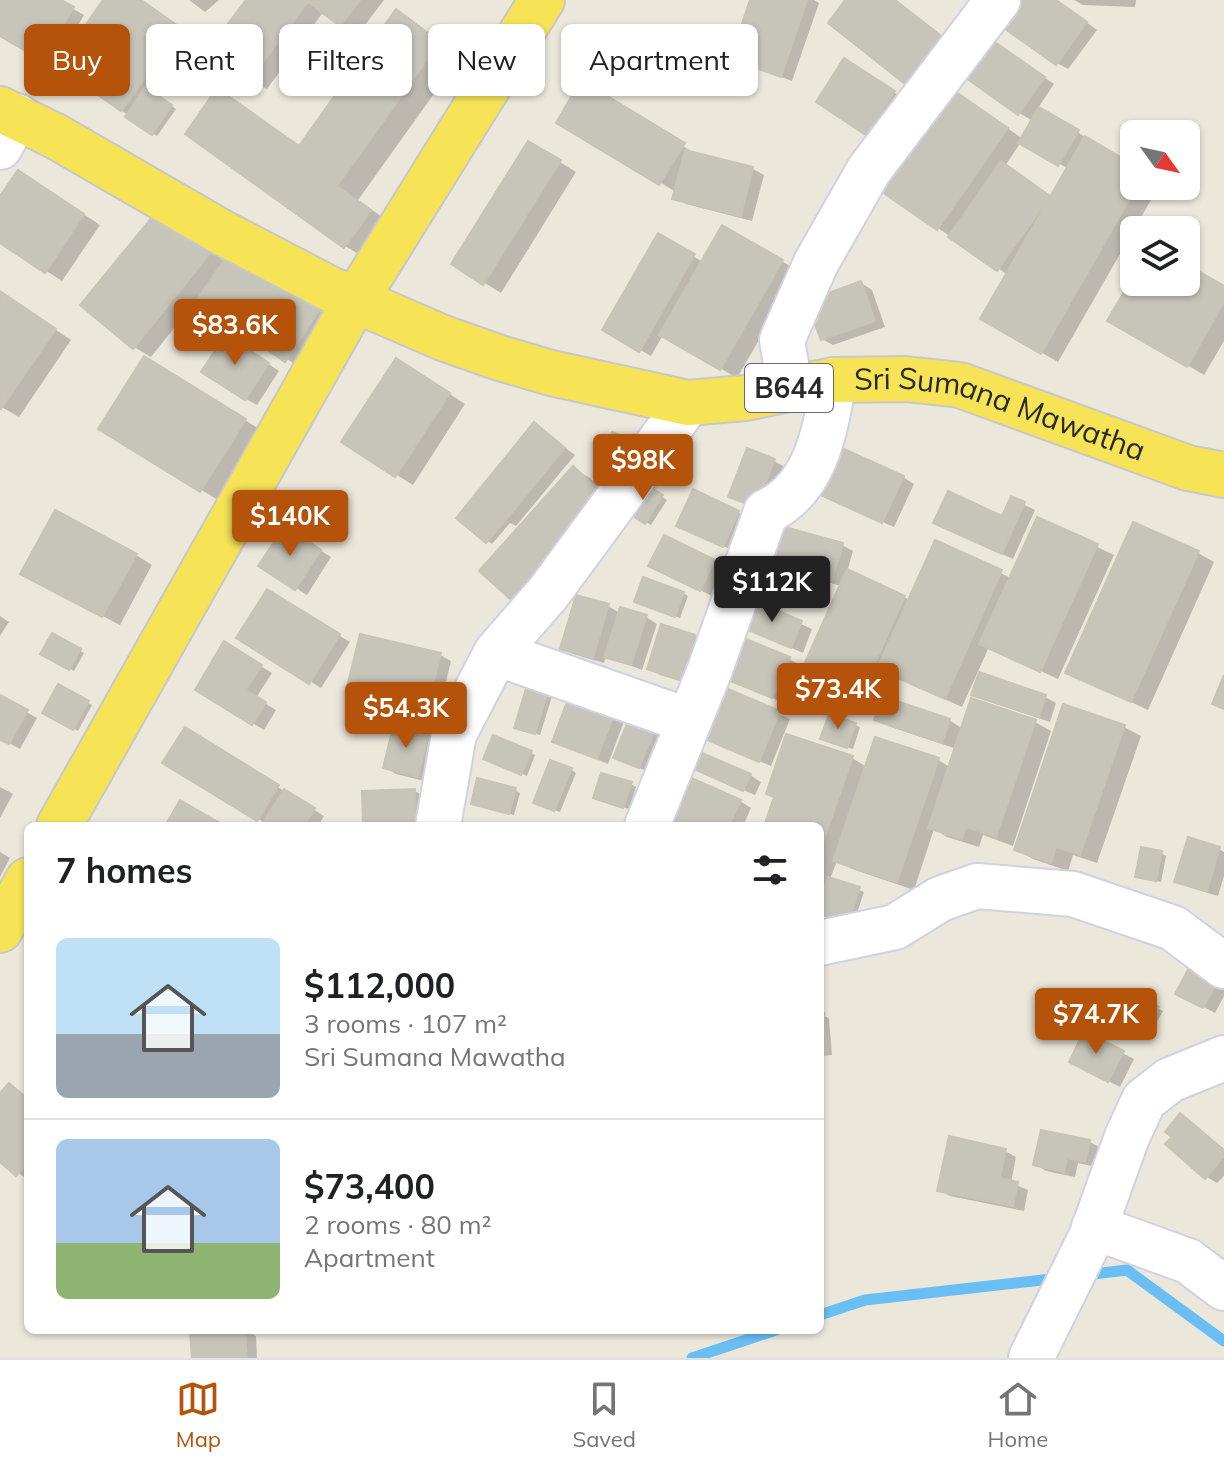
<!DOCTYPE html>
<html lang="en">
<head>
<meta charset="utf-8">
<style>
  body { margin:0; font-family:Mulish,sans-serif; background:#f6f6f6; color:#202124; height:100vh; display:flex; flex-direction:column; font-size:30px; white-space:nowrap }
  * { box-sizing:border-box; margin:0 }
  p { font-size:26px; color:#757577 }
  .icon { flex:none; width:44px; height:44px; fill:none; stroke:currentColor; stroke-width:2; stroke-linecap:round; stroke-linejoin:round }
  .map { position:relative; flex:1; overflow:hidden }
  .sheet { position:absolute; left:24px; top:822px; width:800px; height:512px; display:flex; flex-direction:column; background:#fff; border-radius:12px; box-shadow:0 2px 6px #0004 }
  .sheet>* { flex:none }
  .top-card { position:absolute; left:24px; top:24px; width:800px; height:72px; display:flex; gap:16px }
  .needle { width:52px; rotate:123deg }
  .fabs { position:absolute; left:1120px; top:120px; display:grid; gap:16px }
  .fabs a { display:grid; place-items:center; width:80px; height:80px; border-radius:12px; background:#fff; box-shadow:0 2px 6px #0004; font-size:40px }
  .price { position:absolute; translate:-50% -68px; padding:0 18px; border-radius:8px; background:#b45309; color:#fff; font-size:26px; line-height:52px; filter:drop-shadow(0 2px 4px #0008) }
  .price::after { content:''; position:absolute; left:50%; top:48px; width:24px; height:18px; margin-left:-12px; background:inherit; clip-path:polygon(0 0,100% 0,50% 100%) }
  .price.current { background:#222; color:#fff }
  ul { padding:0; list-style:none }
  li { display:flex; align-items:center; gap:24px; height:200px; padding:0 32px }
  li+li { border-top:2px solid #e0e0e0 }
  li span { display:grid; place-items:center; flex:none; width:224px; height:160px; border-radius:12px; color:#555 }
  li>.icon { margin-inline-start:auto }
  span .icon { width:96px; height:96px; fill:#fffc; stroke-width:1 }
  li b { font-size:34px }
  h2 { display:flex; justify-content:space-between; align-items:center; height:96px; padding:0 32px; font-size:34px }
  .tag { padding:0 28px; border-radius:12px; background:#fff; box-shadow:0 2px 6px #0004; font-size:28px; line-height:72px }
  .tag.current { background:#b45309; color:#fff }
  .dock { display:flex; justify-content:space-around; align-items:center; height:112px; border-top:2px solid #e0e0e0; background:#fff; font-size:22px; color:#757577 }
  .dock a { display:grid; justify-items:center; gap:4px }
  .dock .current { color:#b45309 }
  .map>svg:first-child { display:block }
  .shadow { fill:#0003; fill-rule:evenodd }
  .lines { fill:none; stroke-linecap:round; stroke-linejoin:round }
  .stream { stroke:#69bef4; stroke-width:11 }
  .building { fill:#c7c5b9; stroke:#c8c3b4; stroke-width:2 }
  .minor-casing { stroke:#d0d1e3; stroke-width:48 }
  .major-casing { stroke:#c8c8c8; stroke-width:48 }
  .minor { stroke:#fff; stroke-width:44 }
  .major { stroke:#f6e456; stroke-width:44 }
  .labels { text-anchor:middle; stroke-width:6; stroke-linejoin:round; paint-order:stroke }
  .shield { fill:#fff; stroke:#6a6a6a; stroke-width:2 }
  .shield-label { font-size:28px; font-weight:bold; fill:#2a2a2a }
  .street-label { font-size:30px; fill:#2a2a2a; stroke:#fff }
</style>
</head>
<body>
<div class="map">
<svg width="1224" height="1358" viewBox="0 0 1224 1358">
  <rect width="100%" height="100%" fill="#ece7db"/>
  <path class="shadow" d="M0,0H57L84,15L55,65L0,34Z
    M106,0H140L196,39L156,96L176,109L157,136L59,66Z
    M189,0H219L205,12Z
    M248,0H384L358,34L324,11L267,89L250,79Z
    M752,0H814L819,3L792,81L732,58Z
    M848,0H896L956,47L922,91L905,81Z
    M1022,0H1056L1097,30L1068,69L1057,63Z
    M1074,0H1136L1135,7L1083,5Z
    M396,12L461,56L358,200L392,224L367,259L345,246L187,133L218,90L301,147Z
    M1004,49L1054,84L1038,108L1134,167V186H1159L1058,362L983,319L1008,275L938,228L944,85L1023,139L1033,121L1019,113ZM1021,142L1069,169L1052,198L1005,166Z
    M856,67L904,99L878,139L819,101Z
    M582,83L699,156L753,169L764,175L752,221L686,204L675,198L676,192L559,122Z
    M529,143L576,172L501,293L454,264Z
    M35,182L100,225L62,281L0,241V200Z
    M175,222L225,262H248L335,321L302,369L197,299L151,357L134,347Z
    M723,228L799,271L737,378L663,335L651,356L605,330L659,236L703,262Z
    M1186,266L1224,288V341L1204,375L1110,320L1134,279V282H1186Z
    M861,283L872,290L885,327L833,345L822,339Z
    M0,292L71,340L19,417L0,406Z
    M237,343L279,371L257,405L246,399Z
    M161,368L261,430L218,500L101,428Z
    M413,370L465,404L413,485L344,442Z
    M535,425L575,455L516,526L510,523L492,544L459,518Z
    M774,461L785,467L767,512L731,496Z
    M573,469L590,478L624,509L641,483L667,500L651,525L629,511L536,614Z
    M903,477L914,484L894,527L828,498Z
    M1012,499L1035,510L1013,559L946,529L1003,519Z
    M738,512L749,519L734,551L690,531Z
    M1038,519L1114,555L1058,679L989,647L962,707L891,675L878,704L804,669L841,586L772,567L761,560L842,545L853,551L847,572L910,600L936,542L1011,578Z
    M296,535L331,557L307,595L296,588Z
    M665,537L725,568L712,596L662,571Z
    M1198,553L1214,562L1148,710L1067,672Z
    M136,555L152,565L120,625L39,583Z
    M268,592L350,642L321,688L239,637Z
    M683,593L688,596L680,618L641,604Z
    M793,593L798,596L794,608L772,601Z
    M577,597L608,606L620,613L646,617L657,624L642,670L606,656L604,663L573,654L562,648Z
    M754,603L812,629L803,653L744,627Z
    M0,616L9,622L0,636Z
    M662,626L695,636L706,643L693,685L660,675L650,668Z
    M53,635L84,653L74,671L43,654Z
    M225,644L272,673L256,698L276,710L264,730L197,689Z
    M440,655L451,661L438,715L359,696L348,690Z
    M789,659L800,665L784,703L726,678Z
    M530,682L554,690L540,735L521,729Z
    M715,686L790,719L771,766L706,739Z
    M59,687L92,705L78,731L45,712Z
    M974,694L1045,697L1056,703L1050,722L984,700Z
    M0,697L37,718L20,749L0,738Z
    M628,711L608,764L554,741Z
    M634,712L669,728L651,773L615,758Z
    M877,719L949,720L963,729L1035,722L1051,731L1013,846L983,835L979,847L947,837L934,829L914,890L852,869L837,861L830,879L864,892L853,925L820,913V826H766L852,758L867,767L938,760L950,767L957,749L888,726Z
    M855,725L860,727L853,749L827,741Z
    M1124,727L1141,736L1097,863L1073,855L1068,871L1033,859L1016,849Z
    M185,729L324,816L318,826H264L265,823L165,762Z
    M428,733L439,739L429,782L396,774L385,767Z
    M531,753L535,755L527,776L490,761Z
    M687,766L750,775L761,782L755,795Z
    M571,770L576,773L560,812L540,805Z
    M631,784L636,787L629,809L600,800Z
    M0,787L13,794L0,818Z
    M515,790L520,793L514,815L478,806Z
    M415,791L426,798V826L365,824Z
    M740,801L751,808L743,826H656Z
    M1219,849L1224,852V876L1218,896L1188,887L1177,881Z
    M0,852L10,858L0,877Z
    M1161,853L1166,856L1161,882L1137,876Z
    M1224,970V996L1215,1013L1178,993Z
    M1139,998L1163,1011L1152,1030L1128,1017Z
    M820,1015L829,1018L832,1055L820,1056Z
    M1085,1034L1134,1059L1120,1087L1082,1068Z
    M10,1085L28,1098V1180L0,1159V1097Z
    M1181,1116L1224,1149V1176L1217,1183L1207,1177L1175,1137Z
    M1042,1132L1090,1142L1101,1148L1096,1167L1078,1163L1075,1177L1046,1171L1035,1164Z
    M1005,1151L1016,1157L1011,1183L1028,1190L1024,1211L950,1196L939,1190Z
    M245,1330L256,1336L257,1358H194L192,1333Z"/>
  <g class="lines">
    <path class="stream" d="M1085,1275L1127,1270L1224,1341
      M820,1315L865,1300L1060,1278
      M692,1358L776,1330"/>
  </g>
  <path class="building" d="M0,0H61L74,7L43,61L0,36Z
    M103,0H141L181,28L121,111L57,66Z
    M246,0H360L340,26L308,2L249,81L208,50Z
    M750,0H807L781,77L730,59Z
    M845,0H895L941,36L904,83L828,23Z
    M1019,0H1056L1087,22L1056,65L1001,26Z
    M396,9L440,42L337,186L371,210L344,248L185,134L217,88L299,146Z
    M992,40L1045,77L1018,115L966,78Z
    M844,58L895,91L866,135L816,102Z
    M581,80L685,143L659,185L556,123Z
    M943,83L1008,128L937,230L872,185Z
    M145,87L172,105L152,135L125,117Z
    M1039,107L1079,130L1058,166L1018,143Z
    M1085,136L1134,165V186H1137L1041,354L980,319Z
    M528,141L561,160L483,285L451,264Z
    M685,150L753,167L741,216L672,199Z
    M1001,161L1050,196L997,271L948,237Z
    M18,170L84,214L45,273L0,243V196Z
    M158,210L211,252L133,349L80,305Z
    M722,225L783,260L720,370L659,335Z
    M658,233L695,254L639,352L602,330Z
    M231,250L319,310L285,362L196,301Z
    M1186,264L1224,286V302L1187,367L1107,321L1134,275V282H1186Z
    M861,281L875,321L821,340L806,301Z
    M0,291L56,329L1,409L0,408Z
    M226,334L269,363L245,400L201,372Z
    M144,356L246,419L200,492L98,429Z
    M396,358L450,393L395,477L341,442Z
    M534,422L565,448L504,522L474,496Z
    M612,432L644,444L633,472L601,459Z
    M835,445L904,476L882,523L814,492Z
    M747,448L775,459L756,507L728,497Z
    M573,466L612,502L518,606L479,571Z
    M640,481L663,495L645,524L622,509Z
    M693,489L739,511L723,547L676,526Z
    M948,491L1002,516L1011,496L1025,502L1002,554L933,523Z
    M474,496L504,522L486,543L456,518Z
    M55,510L137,554L102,617L20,574Z
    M1037,517L1098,544L1040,672L979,644Z
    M1133,522L1199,551L1131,702L1065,673Z
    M770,523L843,543L832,581L758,561Z
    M285,526L321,550L295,590L258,566Z
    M664,535L715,560L700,591L648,566Z
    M935,540L1002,570L945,699L877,669Z
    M847,569L905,596L860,696L802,669Z
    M643,577L684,592L675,617L634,602Z
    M770,583L794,591L789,607L765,599Z
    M267,589L340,634L309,684L236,638Z
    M576,595L609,604L593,658L560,649Z
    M753,600L802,621L791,648L741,627Z
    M620,607L647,615L631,665L604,657Z
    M661,624L695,635L681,680L647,669Z
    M52,633L81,649L69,670L40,654Z
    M360,634L441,653L427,710L346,691Z
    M741,637L790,657L772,698L723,678Z
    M224,641L262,665L246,690L266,702L252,725L195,690Z
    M979,672L1046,695L1039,717L971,695Z
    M1224,675V709L1212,704Z
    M529,679L550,685L535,734L514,728Z
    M714,683L780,711L759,762L693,734Z
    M58,684L89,701L73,730L42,713Z
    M573,686L618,703L597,759L552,742Z
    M0,695L28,710L9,744L0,740Z
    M882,696L950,719L942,743L874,720Z
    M971,698L1036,720L996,837L966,827L962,839L928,828Z
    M1063,704L1125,725L1080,855L1056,847L1051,863L1014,850Z
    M633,709L659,720L639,768L613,758Z
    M829,714L856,723L847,748L820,739Z
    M394,723L429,731L418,777L383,768Z
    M185,727L279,785L257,821L162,763Z
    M786,734L853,756L820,851V826H764L774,797L766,794Z
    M493,735L532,751L521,775L483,759Z
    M875,737L939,758L897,882L833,861Z
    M681,744L751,774L743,791L674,760Z
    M550,760L572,768L554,811L533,803Z
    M678,772L741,800L729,826H654Z
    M601,773L632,782L623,808L593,798Z
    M477,778L516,788L509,814L471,804Z
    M284,789L315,808L304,826H261Z
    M415,789L416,824L363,825L362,791Z
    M180,800L225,826H165Z
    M1188,837L1220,847L1207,891L1174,882Z
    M1141,847L1162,851L1156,881L1135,877Z
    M828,877L860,887L848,923L820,914V900Z
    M1197,953L1224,969L1203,1008L1175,994Z
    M1138,995L1159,1007L1147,1029L1125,1018Z
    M820,1013H824L827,1053L820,1054Z
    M1084,1031L1124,1051L1108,1082L1069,1062Z
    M9,1083L28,1099V1162L16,1176L0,1162V1093Z
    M1180,1113L1224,1150V1156L1205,1179L1165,1144L1172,1137L1165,1132Z
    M1041,1130L1090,1140L1085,1162L1067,1158L1064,1172L1033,1165Z
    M949,1136L1006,1149L1000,1178L1018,1182L1013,1206L937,1191Z
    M245,1330L247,1358H192L190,1331Z"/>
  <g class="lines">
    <defs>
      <path id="minor" d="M0,147L17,116
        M790,388L782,340L816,263L869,170L998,0
        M496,653L689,721
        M438,826L454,734L496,653L549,592L688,403
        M647,826L709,672L766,512C817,488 825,430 834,380
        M820,943L895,927L940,899L977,886L1073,894L1173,928L1224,966
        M1094,1227L1188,1261L1224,1288
        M1031,1358L1091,1237L1127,1137L1144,1100L1170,1080L1224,1058"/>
      <g id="major">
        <path id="s1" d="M0,109L57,137L221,232L330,289L443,338L500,358L551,373L688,403L745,398L834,380L906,379L960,385L1188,468L1224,475"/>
        <path d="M59,826L355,301L542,0"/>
        <path d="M0,930L28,880"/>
      </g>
    </defs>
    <use href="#minor" class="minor-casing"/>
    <use href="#major" class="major-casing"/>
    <use href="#minor" class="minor"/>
    <use href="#major" class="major"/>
  </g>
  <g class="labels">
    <rect class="shield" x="745" y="364" width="88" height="48" rx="6"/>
    <g class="shield-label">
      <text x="789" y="398">B644</text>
    </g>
    <g class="street-label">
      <text dy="10" stroke="none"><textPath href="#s1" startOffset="1072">Sri Sumana Mawatha</textPath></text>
    </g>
  </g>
</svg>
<div class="fabs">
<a><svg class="needle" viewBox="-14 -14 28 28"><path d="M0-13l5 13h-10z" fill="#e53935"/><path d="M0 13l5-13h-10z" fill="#757577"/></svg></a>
<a><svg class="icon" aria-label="layers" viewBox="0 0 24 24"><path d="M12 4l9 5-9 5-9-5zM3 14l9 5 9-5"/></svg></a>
</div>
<b class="price" style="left:235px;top:367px">$83.6K</b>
<b class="price" style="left:643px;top:502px">$98K</b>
<b class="price" style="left:290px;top:558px">$140K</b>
<b class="price current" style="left:772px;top:624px">$112K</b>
<b class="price" style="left:838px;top:731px">$73.4K</b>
<b class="price" style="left:406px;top:750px">$54.3K</b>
<b class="price" style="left:1096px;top:1056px">$74.7K</b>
<div class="top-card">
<a class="tag current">Buy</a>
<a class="tag">Rent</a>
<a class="tag">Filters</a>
<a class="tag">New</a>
<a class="tag">Apartment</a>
</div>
<section class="sheet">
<h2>7 homes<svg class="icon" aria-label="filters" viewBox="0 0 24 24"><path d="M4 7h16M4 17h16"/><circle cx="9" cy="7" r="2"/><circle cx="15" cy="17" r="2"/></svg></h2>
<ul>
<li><span style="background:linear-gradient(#bfe0f5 60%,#9aa5b1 0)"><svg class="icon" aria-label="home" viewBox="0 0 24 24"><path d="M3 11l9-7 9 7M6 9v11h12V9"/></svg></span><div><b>$112,000</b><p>3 rooms · 107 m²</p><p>Sri Sumana Mawatha</p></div></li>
<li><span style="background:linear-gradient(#a9c7e8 65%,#8fb573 0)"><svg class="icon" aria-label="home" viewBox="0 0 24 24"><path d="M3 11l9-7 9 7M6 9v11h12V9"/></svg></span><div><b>$73,400</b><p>2 rooms · 80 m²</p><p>Apartment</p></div></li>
</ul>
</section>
</div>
<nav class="dock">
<a class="current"><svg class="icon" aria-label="map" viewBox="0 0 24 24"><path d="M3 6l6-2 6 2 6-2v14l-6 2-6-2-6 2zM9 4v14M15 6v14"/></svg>Map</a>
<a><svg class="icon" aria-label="saved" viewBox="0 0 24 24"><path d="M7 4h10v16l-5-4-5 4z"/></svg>Saved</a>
<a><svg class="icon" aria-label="home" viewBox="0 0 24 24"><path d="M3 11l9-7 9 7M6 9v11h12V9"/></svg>Home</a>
</nav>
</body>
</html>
